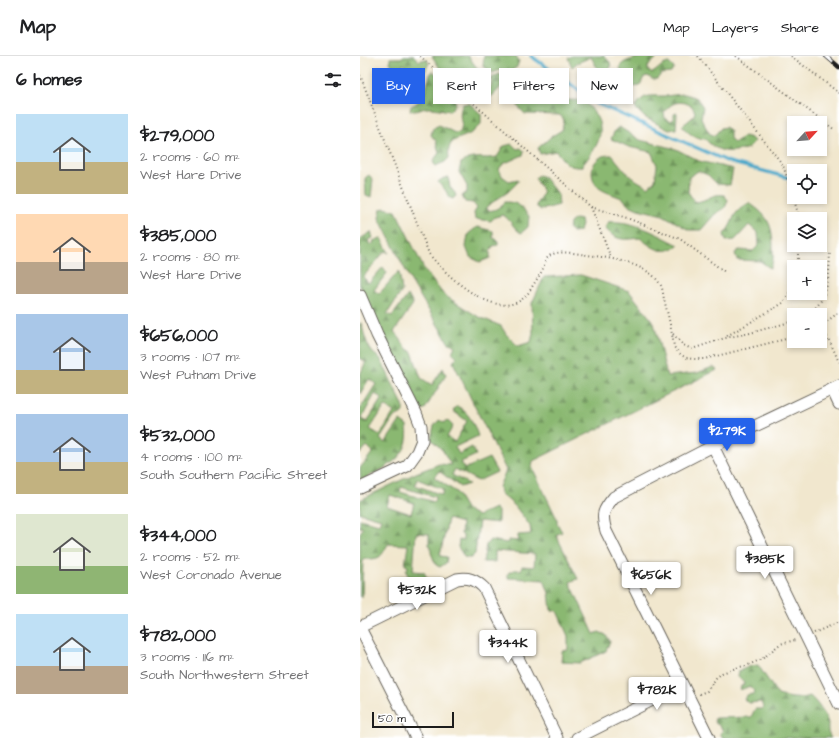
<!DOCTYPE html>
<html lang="en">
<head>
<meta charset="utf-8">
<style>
  body { margin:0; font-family:"Architects Daughter",sans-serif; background:#f6f6f6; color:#202124; height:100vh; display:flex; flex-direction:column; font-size:15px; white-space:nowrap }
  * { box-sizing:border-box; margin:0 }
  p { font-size:13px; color:#757577 }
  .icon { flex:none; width:22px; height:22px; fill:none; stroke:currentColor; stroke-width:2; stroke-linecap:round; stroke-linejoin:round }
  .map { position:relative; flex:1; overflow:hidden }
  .drawer { display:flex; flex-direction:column; background:#fff; width:360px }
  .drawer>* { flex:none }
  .hud { position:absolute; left:12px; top:12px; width:380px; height:36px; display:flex; gap:8px }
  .needle { width:26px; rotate:64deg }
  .tools { position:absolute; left:427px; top:60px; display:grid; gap:8px }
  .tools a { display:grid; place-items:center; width:40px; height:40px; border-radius:0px; background:#fff; box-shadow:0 2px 6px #0003; font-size:20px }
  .scale { position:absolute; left:12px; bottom:10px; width:82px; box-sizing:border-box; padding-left:4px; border:2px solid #1c1c1c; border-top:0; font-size:11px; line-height:14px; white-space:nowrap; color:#1c1c1c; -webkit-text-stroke:3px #fff; paint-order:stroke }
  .price { position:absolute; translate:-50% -34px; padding:0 9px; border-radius:4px; background:#fff; color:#222; font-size:13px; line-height:26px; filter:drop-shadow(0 1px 2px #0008) }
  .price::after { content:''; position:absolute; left:50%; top:24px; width:12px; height:9px; margin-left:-6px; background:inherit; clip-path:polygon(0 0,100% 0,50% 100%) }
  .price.current { background:#2563eb; color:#fff }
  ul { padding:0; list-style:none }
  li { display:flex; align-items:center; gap:12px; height:100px; padding:0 16px }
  li span { display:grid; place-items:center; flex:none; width:112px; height:80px; border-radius:0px; color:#555 }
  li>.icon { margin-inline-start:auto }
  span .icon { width:48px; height:48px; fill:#fffc; stroke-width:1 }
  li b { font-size:17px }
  h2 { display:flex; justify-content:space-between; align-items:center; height:48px; padding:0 16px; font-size:17px }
  .pill { padding:0 14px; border-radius:0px; background:#fff; box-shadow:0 2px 6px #0003; font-size:14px; line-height:36px }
  .pill.current { background:#2563eb; color:#fff }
  header { display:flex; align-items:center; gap:24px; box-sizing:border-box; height:56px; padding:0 20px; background:#fff; border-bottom:1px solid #e0e0e0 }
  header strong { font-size:19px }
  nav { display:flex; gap:22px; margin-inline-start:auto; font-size:14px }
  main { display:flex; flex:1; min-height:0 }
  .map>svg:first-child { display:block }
  .forest { fill:url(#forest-firs); stroke:#536a46; fill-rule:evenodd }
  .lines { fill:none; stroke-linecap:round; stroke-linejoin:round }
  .stream { stroke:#4ba8c9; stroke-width:3.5 }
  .minor-casing { stroke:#67635a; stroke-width:13 }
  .path { stroke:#67635a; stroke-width:2; stroke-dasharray:1 3; stroke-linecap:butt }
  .minor { stroke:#fff; stroke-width:11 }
  .rail-casing { stroke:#1c1c1c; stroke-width:4.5 }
  .rail { stroke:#fff; stroke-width:3; stroke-dasharray:9; stroke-linecap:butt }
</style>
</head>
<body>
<header>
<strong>Map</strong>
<nav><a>Map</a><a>Layers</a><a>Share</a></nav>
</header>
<main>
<section class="drawer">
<h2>6 homes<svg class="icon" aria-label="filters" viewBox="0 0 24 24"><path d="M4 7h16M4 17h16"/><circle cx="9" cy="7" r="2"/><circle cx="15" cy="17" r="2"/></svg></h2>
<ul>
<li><span style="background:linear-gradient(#bfe0f5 60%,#c2b280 0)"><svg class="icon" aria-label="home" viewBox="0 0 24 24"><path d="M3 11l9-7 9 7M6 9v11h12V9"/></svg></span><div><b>$279,000</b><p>2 rooms · 60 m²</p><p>West Hare Drive</p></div></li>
<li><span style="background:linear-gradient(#ffd9b3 60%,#b9a48a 0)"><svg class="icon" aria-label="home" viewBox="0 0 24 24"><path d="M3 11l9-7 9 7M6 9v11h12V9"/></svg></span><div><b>$385,000</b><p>2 rooms · 80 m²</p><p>West Hare Drive</p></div></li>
<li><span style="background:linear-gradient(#a9c7e8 70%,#c2b280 0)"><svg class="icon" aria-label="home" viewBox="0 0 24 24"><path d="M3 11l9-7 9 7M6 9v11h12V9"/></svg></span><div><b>$656,000</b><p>3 rooms · 107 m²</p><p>West Putnam Drive</p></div></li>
<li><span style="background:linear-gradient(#a9c7e8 60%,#c2b280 0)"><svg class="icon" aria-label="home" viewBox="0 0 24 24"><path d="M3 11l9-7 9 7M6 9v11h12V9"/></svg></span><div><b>$532,000</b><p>4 rooms · 100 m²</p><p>South Southern Pacific Street</p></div></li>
<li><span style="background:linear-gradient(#dfe7d0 65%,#8fb573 0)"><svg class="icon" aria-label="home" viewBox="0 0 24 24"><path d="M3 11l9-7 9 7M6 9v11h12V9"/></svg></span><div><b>$344,000</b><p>2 rooms · 52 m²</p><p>West Coronado Avenue</p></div></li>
<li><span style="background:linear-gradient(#bfe0f5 65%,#b9a48a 0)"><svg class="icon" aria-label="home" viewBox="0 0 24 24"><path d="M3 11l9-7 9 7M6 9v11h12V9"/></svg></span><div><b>$782,000</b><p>3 rooms · 116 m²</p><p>South Northwestern Street</p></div></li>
</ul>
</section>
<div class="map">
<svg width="479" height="682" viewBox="0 0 479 682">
  <defs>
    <pattern id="forest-firs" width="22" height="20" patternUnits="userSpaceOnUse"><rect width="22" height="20" fill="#8ab871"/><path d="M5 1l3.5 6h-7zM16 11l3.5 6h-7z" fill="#70955c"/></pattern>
  </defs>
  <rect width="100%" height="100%" fill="#fff"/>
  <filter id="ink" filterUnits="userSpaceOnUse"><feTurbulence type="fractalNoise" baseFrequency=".025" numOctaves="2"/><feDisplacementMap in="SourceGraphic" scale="8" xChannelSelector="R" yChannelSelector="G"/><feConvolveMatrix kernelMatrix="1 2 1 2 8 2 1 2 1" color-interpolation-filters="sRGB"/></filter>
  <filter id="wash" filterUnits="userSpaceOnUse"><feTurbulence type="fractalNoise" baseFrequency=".012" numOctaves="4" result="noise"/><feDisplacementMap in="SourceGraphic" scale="16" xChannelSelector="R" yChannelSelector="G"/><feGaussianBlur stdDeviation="0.9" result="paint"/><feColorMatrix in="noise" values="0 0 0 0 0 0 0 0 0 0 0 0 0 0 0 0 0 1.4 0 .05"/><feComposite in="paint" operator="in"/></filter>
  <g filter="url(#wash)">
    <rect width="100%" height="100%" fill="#f1e7ce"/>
    <path class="forest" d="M44,0H54L59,5L66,3L69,7L65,15L58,18L50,14L43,8L41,12L51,25L48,32L45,31L43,25L30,6V2H41Z
      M72,0H108L117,12L116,16L100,30L81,14Z
      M124,0H156L159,5L157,11L151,15L139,14L133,17L123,10Z
      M212,0H244L250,6L251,11L247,16L239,15L231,1L217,7L212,11L208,2Z
      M281,0H299L288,10V15L292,17C300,13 299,9 309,7L314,12L311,17L301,18L297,23H292L288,20L284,21L280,29L275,31L260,25L258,19L261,15L260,10C266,3 274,4 281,0Z
      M71,16H74C84,25 93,35 96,48L90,55C83,54 76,52 70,52C61,51 60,57 50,54L51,50C66,44 66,30 71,16Z
      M177,16L186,19L189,26L185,36L191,45C199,45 215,43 222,45C228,48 232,53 235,58C248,78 234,95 221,111C207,112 204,105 196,95L180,98L178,92L192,80L202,74L204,64L200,59L165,58C162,55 158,51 157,47C154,37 168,20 177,16Z
      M139,18L144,21C144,30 135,38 128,43L123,40V36L131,31L132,22Z
      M325,38L337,42L343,51L341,62L349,77L354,80L361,72L366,71L370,75V83L374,87L384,80L391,82L394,85L389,92C370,97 359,98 345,83C335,82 329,78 322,70L333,61L335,56L332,50C320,44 313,45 304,56L305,63L310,65L314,62V58L317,57L316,73L309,74L284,61L275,52C283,38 288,40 302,40C310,40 318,38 325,38Z
      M109,47L121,58V68C119,70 116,73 114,75C101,85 86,80 89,102L85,106L75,110L73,105L79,97L76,85L71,79L73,72L79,69L95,77L100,76L102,69C100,62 99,55 103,48Z
      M259,71L280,84L316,93L339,105L373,113L370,129L357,128L348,119L338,115L329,121L328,136L335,146C348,145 351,137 364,139L368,144L365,152L355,158L341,174H329L303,159L278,153L267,148L264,143C258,140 243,136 238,131C229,122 230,105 243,100C246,99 250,99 252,99L265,115L276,124L288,131L295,125L297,109L291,96L269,91L251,83L255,74Z
      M152,88L157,93L161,92L164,95L163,99L143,108L139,113L142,120L149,125L158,123V126L148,136L127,150V154C134,156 140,151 145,146C159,146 161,151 169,160L168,171L161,177C153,172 152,165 143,159L135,161L131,165L115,163L114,157L117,152L113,147L105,146L102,140L107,136V130L99,116L101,107C114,98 123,104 137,101L144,90Z
      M9,119L13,123L11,141L6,139L5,122Z
      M179,119L184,121L198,139L199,149L181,154L176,150L178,145L183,137L180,130L175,122Z
      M88,121L90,131L95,137L96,140L93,143L88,141C87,133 82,132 78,126L82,123Z
      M389,147C409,160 413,170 413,194C413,201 414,206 410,212L400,205L377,204L375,197L379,194L393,195L399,189L398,177L389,169L375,184L366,185L364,178C376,165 369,158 389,147Z
      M25,152L36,155L65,215L84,239L117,260L141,270L146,278L158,290L171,286L173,277L172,247L184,221L221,219L269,235L294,267L307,320L337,317L353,311L357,314L173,405L172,411L197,463V467L202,476L196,479L218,523L210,526L234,578L239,576L246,579L250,585L246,595L220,607L201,606L202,595L208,594V580L197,555L191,554L189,537L184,524L148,522V517L154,514H161L162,510L174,511L175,498L135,495V506H123L126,489L130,484L148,487V484L158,485V479L171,478L170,470L155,450L140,437L139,431L146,414L93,306L97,301L92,296L95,290L88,286L51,225L19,162L21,153Z
      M215,163L221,164L222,169L220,175L213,176L209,173L210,167Z
      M248,166C274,164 296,178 319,189C303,200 294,193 280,182C263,184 256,185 245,172Z
      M117,171L133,175V182L136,183L138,185V189L133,190L130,195V202L120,206L110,201L106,191L108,178Z
      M11,176L13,182L8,184L10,189L14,187L13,185L21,182L29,197L25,195L3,221L9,227L23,211L27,217L14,234L19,238L39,215L42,235L27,258L32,260L48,239L53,248L34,276C43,283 42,291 52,296L61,322L72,329L83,312L86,319L65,353L57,355L0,229V183Z
      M0,267H1C5,279 7,296 20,302L43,349V357L34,361L20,383L25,387L40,365L47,370C52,402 25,412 1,424L0,412L13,396L7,390L0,398V376L2,374L0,372V353L16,328L9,323L0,338V319L6,305L0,303ZM15,338L22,342L7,366L1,363ZM25,350L34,356L20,379L10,373Z
      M97,350C109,356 114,368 118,380L95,391L99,398L112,391L116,399L101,406L104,413L129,402L137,416L118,425L95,413L92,419L109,428L100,431L79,415L74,421L96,436L107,454L118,460L135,452L138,455V467L119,465L115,498L111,502H105L98,491L99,484L103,485V479L101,478L102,467L88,463L80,500L87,501L86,507L80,511L76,509L71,497V490L69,489V478L56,477L53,515L64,516L69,527L56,533L45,514H47L48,510L45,509L48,489L28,488C20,503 20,503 3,503L2,541H0V477L3,472L0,471V463L19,468L21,463L0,457V444L56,417L79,408L91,409L83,395L71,383L74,370L79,364L85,367L87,364L93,370L87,381L95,386L107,365L93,355ZM57,423L83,433L82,439L55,429ZM41,431L75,441L74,446L40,436ZM30,439L54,447L51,458L27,450Z
      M398,609L418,639C429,642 439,644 450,640C457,646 466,659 468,667C468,674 467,676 471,682H363L360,677L363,675L361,671L354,666L355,662L391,661L395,653H402L403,651L401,646L388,647L384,643L387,639L393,638L395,635L390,630L380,634L381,630L384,628L383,624L378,621L379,615L391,610Z"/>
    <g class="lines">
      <path class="stream" d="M171,0L238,48L369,106L434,123"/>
    </g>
  </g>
  <g filter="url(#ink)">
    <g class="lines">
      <defs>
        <path id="minor" d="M0,239L17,279L56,357L61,370L62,384L57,396L47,410L0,432
          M472,333L479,348
          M353,390L479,648
          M0,571L97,523C108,521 115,523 124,532L197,682
          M0,572L56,682
          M217,682L322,629
          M349,682L246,475C241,458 243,454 254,441L353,390L479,330"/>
      </defs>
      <use href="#minor" class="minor-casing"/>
      <path class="path" d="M60,0L231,151L251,202
        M338,0L423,109L438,157V163
        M376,0L475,74
        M431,0L479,37
        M0,19L69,198C87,220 142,273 169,236C173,229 178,222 182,215C185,208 185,201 193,198C203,194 224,199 235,200C256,203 289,209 300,228C303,232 303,239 304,243C308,259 312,275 314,291C324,304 329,303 344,303L434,281
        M231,151L267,162L320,183L365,216
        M438,211V189
        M446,259C450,256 455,253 458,249C470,233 469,213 470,195
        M461,270L471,288L479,306
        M461,270L479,256
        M313,278L323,289L332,293L365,282L390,277L434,265
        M367,280L423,247L434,229
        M454,577L479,566
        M339,638L347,635L356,622L362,617L379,611L386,610L402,603L420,588L435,584"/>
      <use href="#minor" class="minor"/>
      <defs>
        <path id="rail" d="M466,0L479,11"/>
      </defs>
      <use href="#rail" class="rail-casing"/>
      <use href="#rail" class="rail"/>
    </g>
  </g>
</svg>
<div class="tools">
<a><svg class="needle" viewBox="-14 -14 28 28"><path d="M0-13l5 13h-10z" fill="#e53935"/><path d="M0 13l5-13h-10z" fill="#757577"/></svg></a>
<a><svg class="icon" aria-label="locate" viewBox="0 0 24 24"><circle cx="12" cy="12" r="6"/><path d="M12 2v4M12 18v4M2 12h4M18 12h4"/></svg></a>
<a><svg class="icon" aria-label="layers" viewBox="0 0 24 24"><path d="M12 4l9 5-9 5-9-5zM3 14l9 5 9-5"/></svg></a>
<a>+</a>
<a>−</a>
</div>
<div class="scale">50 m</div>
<b class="price current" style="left:367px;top:396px">$279K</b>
<b class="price" style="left:405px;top:524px">$385K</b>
<b class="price" style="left:291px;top:540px">$656K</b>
<b class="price" style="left:57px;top:555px">$532K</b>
<b class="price" style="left:148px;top:608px">$344K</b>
<b class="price" style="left:297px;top:655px">$782K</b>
<div class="hud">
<a class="pill current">Buy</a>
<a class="pill">Rent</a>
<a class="pill">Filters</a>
<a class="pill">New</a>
</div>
</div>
</main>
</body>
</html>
